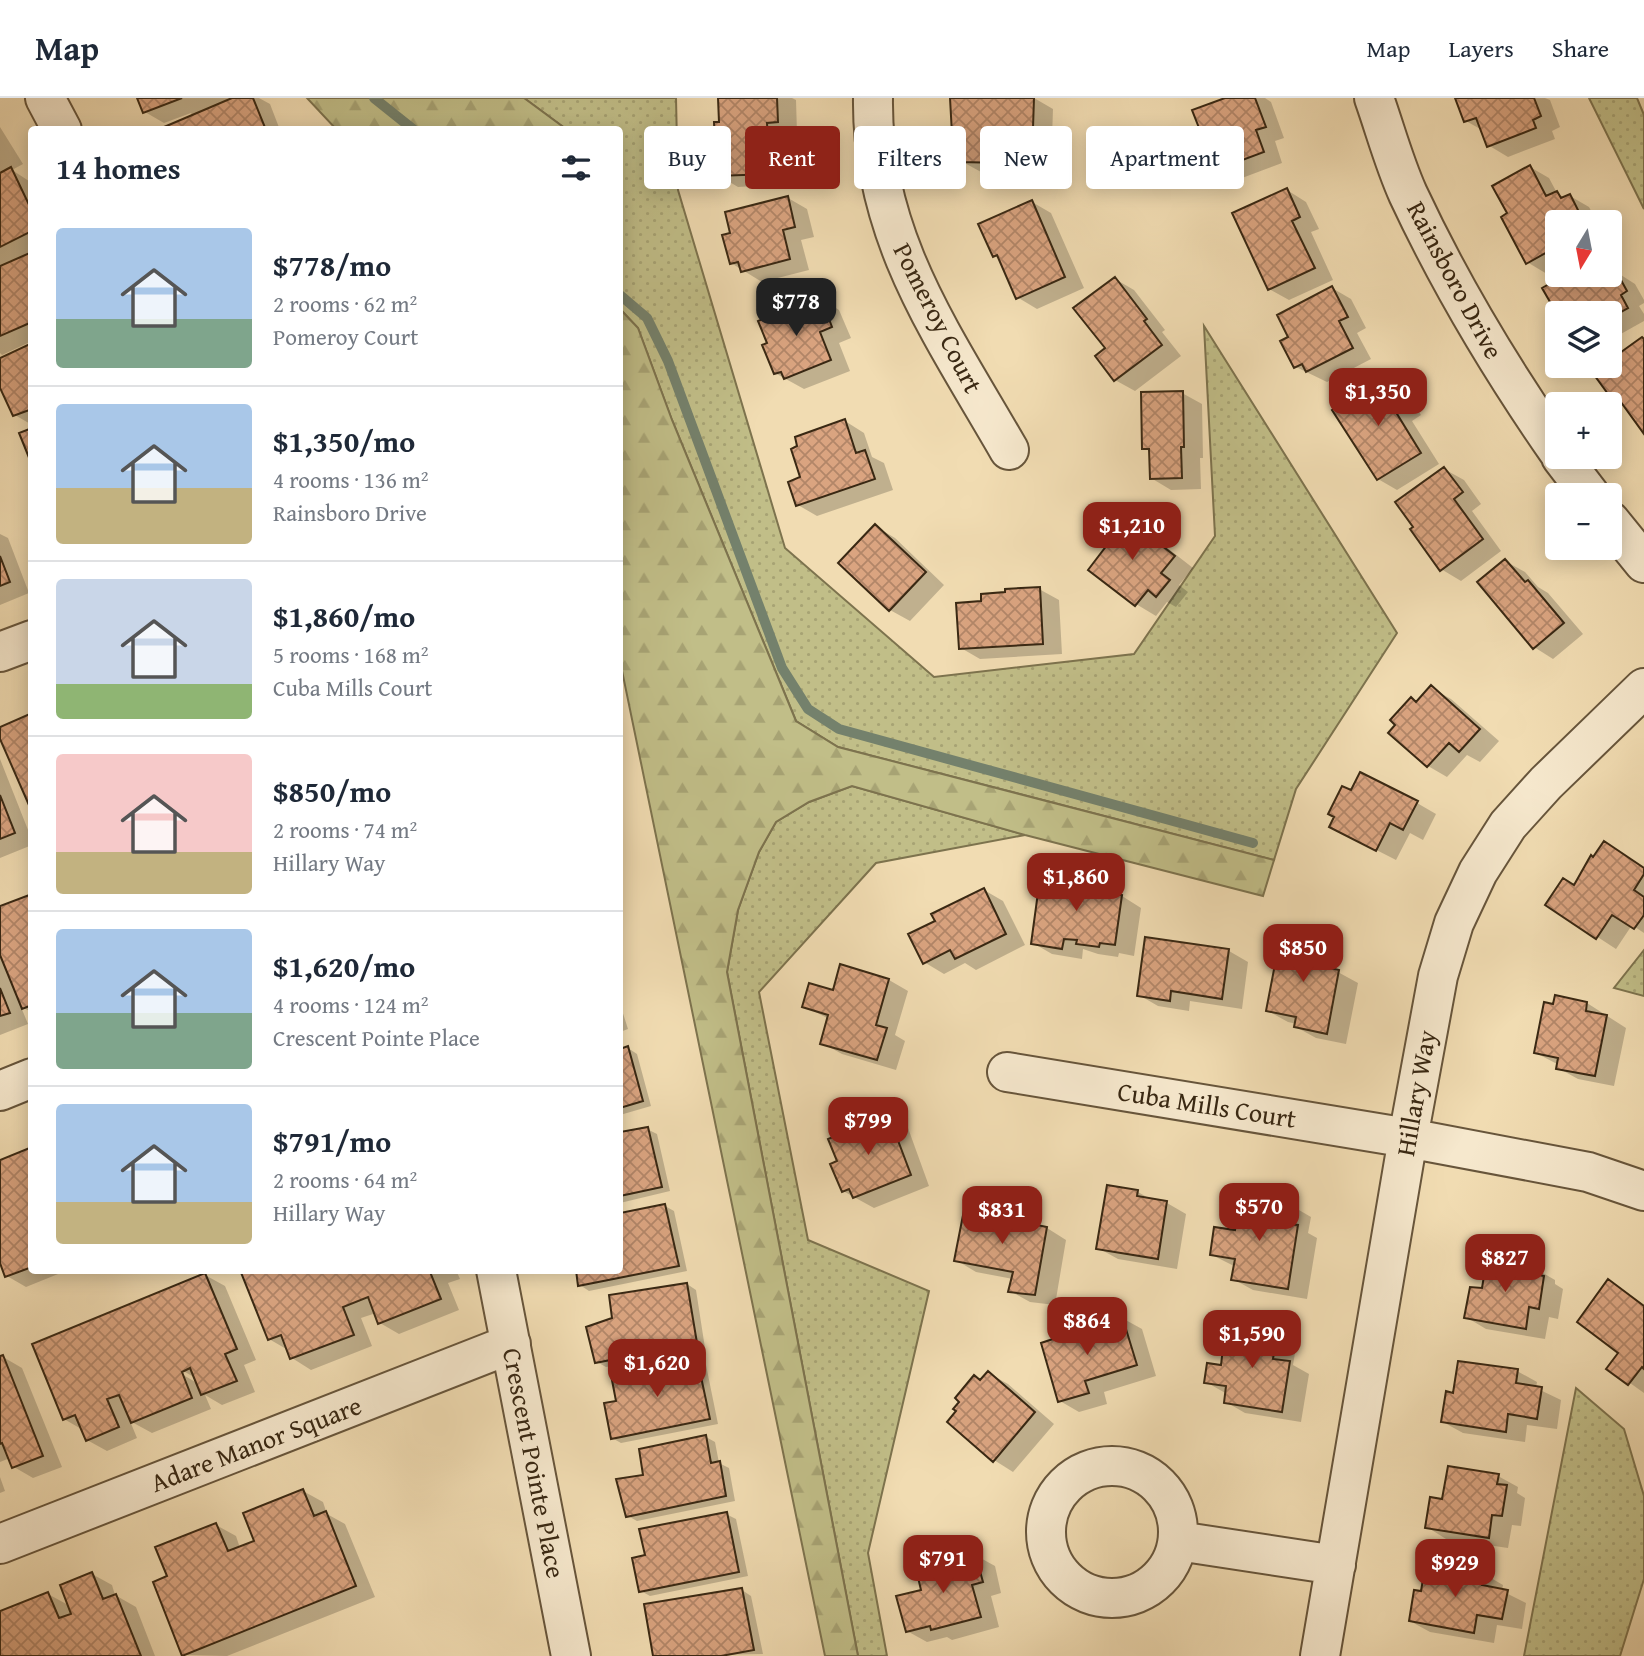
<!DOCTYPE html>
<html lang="en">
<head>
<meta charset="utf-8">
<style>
  body { margin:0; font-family:"Gentium Book Plus",serif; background:#f6f6f7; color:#1f2937; height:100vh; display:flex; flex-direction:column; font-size:26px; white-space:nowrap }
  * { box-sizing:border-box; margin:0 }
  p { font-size:23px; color:#747a83 }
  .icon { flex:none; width:38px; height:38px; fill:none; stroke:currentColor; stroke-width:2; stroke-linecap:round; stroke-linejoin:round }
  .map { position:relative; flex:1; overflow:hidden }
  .details { position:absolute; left:28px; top:28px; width:595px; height:1148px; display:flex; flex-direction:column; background:#fff; border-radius:7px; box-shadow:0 4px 18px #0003 }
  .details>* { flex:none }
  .banner { position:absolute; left:644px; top:28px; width:665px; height:63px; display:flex; gap:14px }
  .needle { width:46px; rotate:190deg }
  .fabs { position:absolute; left:1545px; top:112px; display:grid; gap:14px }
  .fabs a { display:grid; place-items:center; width:77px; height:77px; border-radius:7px; background:#fff; box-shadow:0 4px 18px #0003; font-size:35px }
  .price { position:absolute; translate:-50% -60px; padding:0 16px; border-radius:14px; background:#8f2418; color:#fff; font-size:23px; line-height:46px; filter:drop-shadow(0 2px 4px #0008) }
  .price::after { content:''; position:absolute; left:50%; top:42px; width:21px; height:16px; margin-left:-10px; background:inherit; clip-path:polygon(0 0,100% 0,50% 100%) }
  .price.selected { background:#222; color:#fff }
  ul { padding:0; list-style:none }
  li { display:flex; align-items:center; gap:21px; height:175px; padding:0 28px }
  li+li { border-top:2px solid #e0e1e3 }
  li span { display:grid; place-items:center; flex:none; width:196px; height:140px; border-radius:7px; color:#555 }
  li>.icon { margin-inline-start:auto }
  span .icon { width:84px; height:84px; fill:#fffc; stroke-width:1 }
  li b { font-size:30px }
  h2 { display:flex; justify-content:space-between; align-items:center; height:84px; padding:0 28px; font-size:30px }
  .pill { padding:0 24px; border-radius:7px; background:#fff; box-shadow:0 4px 18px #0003; font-size:24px; line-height:63px }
  .pill.selected { background:#8f2418; color:#fff }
  header { display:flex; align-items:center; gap:42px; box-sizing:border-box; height:98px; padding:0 35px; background:#fff; border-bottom:2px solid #e0e1e3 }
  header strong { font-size:33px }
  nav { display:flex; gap:38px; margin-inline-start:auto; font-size:24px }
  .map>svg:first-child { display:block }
  .grass { fill:url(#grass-dots); stroke:#7d734e; stroke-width:2 }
  .forest { fill:url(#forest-firs); stroke:#7d734e; stroke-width:2 }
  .shadow { fill:#0003; fill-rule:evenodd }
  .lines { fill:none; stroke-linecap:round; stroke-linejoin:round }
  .stream { stroke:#74816c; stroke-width:10 }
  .building { fill:url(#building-cross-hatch); stroke:#392813; stroke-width:2 }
  .minor-casing { stroke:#67553b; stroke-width:42 }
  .minor { stroke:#f6e8cd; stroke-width:38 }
  .labels { text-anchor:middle; stroke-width:6; stroke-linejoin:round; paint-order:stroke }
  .street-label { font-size:26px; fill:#392813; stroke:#f6e8cd }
</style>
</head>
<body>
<header>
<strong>Map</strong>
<nav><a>Map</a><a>Layers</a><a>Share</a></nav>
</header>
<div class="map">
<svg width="1644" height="1558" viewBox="0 0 1644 1558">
  <defs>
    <pattern id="grass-dots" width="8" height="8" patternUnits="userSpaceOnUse" patternTransform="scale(1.75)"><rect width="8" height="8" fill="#c1be88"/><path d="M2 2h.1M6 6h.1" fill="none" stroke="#a7a374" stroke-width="1.8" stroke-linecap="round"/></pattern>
    <pattern id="forest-firs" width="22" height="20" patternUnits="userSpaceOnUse" patternTransform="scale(1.75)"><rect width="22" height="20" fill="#c1be88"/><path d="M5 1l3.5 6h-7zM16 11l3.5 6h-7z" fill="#a7a374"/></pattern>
    <pattern id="building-cross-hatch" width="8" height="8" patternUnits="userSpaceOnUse" patternTransform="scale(1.75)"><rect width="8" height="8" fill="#daa480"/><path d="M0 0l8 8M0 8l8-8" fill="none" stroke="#b28668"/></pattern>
  </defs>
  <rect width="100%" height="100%" fill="#f1dcb2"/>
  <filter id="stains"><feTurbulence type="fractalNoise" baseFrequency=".00286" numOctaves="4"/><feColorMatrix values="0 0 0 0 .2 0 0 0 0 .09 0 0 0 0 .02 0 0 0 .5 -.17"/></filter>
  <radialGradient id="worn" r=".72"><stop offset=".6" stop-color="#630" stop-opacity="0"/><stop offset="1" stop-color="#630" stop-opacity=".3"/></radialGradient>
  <path class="grass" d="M524,0H676L678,92L785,450L934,579L1134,556L1215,438L1204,228L1397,535L1296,691L1274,762L838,649L796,623L672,322L638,230L620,211V32L566,31Z
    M1589,0H1637L1644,17V111Z
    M852,688L1025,737L876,765L759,894L808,1142L929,1193L868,1455L887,1558H858L727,874L738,812L759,754L776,724L809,704Z
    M1644,852V898L1614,890Z
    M1576,1290L1624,1331L1644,1398V1481L1620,1558H1524Z"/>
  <path class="forest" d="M307,0H524L566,31H336Z
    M620,211L638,230L672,322L796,623L838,649L1274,762L1263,798L1025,737L852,688L809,704L776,724L759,754L738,812L727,874L858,1558H825L620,563Z"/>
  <path class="shadow" d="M139,0H259L270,6L280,32H159L192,18L191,15L164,25L145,14Z
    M720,0H792L796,2L797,35H786L789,86L738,89L718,77Z
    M953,0H1034L1053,11L1052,40L1026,39L1025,75L981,74L961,63L962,40L953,35Z
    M1231,0H1265L1271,4L1284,40L1275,43L1282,65L1234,83L1206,67L1203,36Z
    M1457,0H1545L1550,2L1560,29L1552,33L1555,41L1508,59L1488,47L1482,32L1466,23Z
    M0,29L23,66L12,72L32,85V243L2,257L0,255Z
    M1530,69L1549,80L1557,95L1565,100L1570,98L1589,109L1597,124H1558V170L1547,176L1527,164L1509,116Z
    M1287,92L1306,104L1319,131L1311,134L1333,182L1289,202L1269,191Z
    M788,100L807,111L814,139L801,142L809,172L762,184L731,165L733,136Z
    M1032,104L1051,115L1084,190L1037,211L1017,199L1001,161L994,158Z
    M1610,170L1635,186L1644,202V205L1639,208L1644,216V223L1610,242V215H1559L1544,190L1569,177H1610Z
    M1115,181L1134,192L1165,232L1162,234L1181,258L1135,293L1115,282L1107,251Z
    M1332,190L1351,201L1366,230L1357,235L1371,261L1327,284L1296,269L1291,239Z
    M820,200L839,212L851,240L839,245L850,273L804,291L775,275Z
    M32,247V327L15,317L0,286V262Z
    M1386,281L1406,292L1421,317L1412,323L1439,366L1397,392L1378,381Z
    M1182,295L1202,306L1203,360H1200L1201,391L1171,392L1151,380V354L1144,350Z
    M845,323L864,335L872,359L884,365L893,392L817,418L798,407L802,380Z
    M1444,371L1464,382L1481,406L1472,413L1501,453L1461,483L1441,471Z
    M1123,419L1143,431L1193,470L1179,487L1188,494L1176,509L1167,504L1156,518L1136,506L1109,447Z
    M875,428L895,440L944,487L910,523L890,512L840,465Z
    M0,436L8,440L29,495L0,507Z
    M1505,463L1525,474L1538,489L1548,495L1583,536L1553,561L1534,549Z
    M1039,491L1059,502L1062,556L980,561L961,550L983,505Z
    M1431,590L1451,601L1499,643L1480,664L1467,657L1447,679L1428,668L1411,601L1418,605Z
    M0,661L32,742V747L0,760Z
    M1351,695L1417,705L1436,716L1423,742L1410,735L1396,762L1351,739Z
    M1605,745L1644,770V835L1632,827L1616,851L1547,806L1575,788Z
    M1093,772L1112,784L1110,797L1122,798L1141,810L1134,858L1119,855L1118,859L1098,856L1083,851L1082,861L1052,856L1033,845L1068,792Z
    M984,792L1003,803L1025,847L976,872L965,865L944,876L924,864L937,824Z
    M32,798V914L21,909L28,926L0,937V810Z
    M1321,839L1340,851L1336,873L1358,885L1346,946L1316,940L1296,929L1297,926L1288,924L1268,913L1284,865Z
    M1146,841L1229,853L1248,864L1242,911L1190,903L1189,913L1158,908L1139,897Z
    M842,868L889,882L908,893L895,937L905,943L896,972L842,956L822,945L829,921L804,908L834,894Z
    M1587,905L1626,930L1614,988L1578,981L1558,970L1559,967L1536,955L1554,908Z
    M620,906L628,931L620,934Z
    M628,950L637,956L651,1008L620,1017V953Z
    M888,1018L908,1030L929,1088L874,1110L843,1093L840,1064Z
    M647,1031L657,1036L670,1093L620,1105V1036Z
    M32,1051V1172H68L26,1189L7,1178L0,1160V1064Z
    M1138,1094L1152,1102L1167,1105L1186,1116L1177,1171L1118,1161L1098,1150Z
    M665,1108L674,1113L687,1173L589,1193L580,1187L620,1172V1117Z
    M1292,1108L1311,1119L1308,1135L1317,1140L1307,1201L1253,1192L1233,1181L1236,1169L1212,1157L1237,1134Z
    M994,1110L1013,1121V1124L1047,1130L1066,1142L1055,1207L1030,1204L1010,1193L1013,1181L976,1174L956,1162Z
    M1489,1162L1536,1171L1555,1182V1186L1563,1191L1558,1221L1549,1219L1545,1241L1486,1231L1466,1219L1484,1192Z
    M242,1172H456L460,1181L448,1185L459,1212L399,1236L380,1225L376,1215L361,1220L372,1248L311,1272L292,1260L288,1252L269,1241Z
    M205,1177L225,1188L256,1262L244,1267L255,1294L222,1307L205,1297L211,1311L152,1335L130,1323L137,1340L107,1353L87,1342L83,1332L64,1321ZM175,1268L197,1281V1285L173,1271Z
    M1609,1184L1644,1207V1295L1609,1270L1621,1255Z
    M687,1186L696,1192L705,1250L606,1269L597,1264L614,1222Z
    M1122,1220L1142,1231L1156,1278L1104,1294L1107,1306L1079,1314L1060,1303Z
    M1277,1231L1297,1243L1293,1267L1309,1276L1301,1324L1245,1315L1226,1304L1227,1296L1206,1284L1237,1254Z
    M3,1259L22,1270L62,1369L33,1380L14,1369L10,1360L0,1364V1260Z
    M696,1262L706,1267L718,1326L621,1345L612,1340L618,1304Z
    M1517,1273L1537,1284L1536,1290L1561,1302L1557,1331L1527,1327L1525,1344L1463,1335L1443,1324L1454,1297Z
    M988,1275L1008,1286L1054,1326L1013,1374L994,1362L981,1284Z
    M706,1339L715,1344L719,1365L729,1370L735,1403L637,1423L628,1418L645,1378Z
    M1498,1378L1518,1389L1517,1395L1525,1400L1521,1428L1512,1427L1508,1450L1446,1441L1427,1429L1444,1403Z
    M0,1379L5,1393L0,1395Z
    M303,1393L323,1404L327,1416L345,1426L375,1499L227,1558L184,1557L169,1479L216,1427L236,1438L240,1450L256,1443Z
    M726,1416L736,1421L748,1478L650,1498L641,1493Z
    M975,1457L995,1468L1001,1495L991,1498L999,1529L952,1542L947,1539L927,1544L907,1533L923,1493Z
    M1427,1466L1484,1476L1503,1487L1502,1493L1526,1505L1522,1531L1497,1527L1494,1545L1430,1534L1410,1523L1422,1495Z
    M92,1476L112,1487L115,1497L136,1509L155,1558H0V1515L48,1496L70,1508Z
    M742,1492L751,1498L763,1556L655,1558Z"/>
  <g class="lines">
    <path class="stream" d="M374,0L414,32
      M620,197L647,220L668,263L782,570L808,611L839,631L1253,745"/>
  </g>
  <path class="building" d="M137,0H182L143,15Z
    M232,0H253L266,32H157Z
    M718,0H777L778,24L767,25L770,76L716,78L714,24H719Z
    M950,0H1034L1033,30L1007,29L1006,65L959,64L960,36H952Z
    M1225,0H1255L1266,29L1256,32L1264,54L1213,73L1210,66L1204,68L1193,37L1201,35L1192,12Z
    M1455,0H1534L1541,18L1533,22L1536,30L1487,49L1476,20L1464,24Z
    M1530,67L1546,98L1557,93L1561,100L1570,96L1580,116L1565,124H1558V148L1526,166L1501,119L1507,115L1492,88Z
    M11,69L32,113V133L0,149V75Z
    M1287,90L1300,119L1292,123L1315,170L1268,192L1232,115Z
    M788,98L795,129L783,132L790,161L741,174L738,164L730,166L722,137L730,135L725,114Z
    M1032,102L1065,179L1016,201L997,157L993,159L978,126Z
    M32,154V224L0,238V168Z
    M1616,173L1627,193L1621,197L1628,210L1610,220V215H1567L1565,212L1557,216L1542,190L1565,177H1610Z
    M1115,179L1147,221L1144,223L1162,247L1114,283L1095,258L1105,250L1073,210Z
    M1332,188L1348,219L1339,223L1353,250L1306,274L1302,266L1294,270L1280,243L1288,239L1277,217Z
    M820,198L832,229L820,234L831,262L784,281L781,274L774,276L762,247L767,245L758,223Z
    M1642,239L1644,241V336L1615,296L1611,300L1592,274L1602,268H1610V262Z
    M32,245V311L13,318L0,290V260Z
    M1386,279L1403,305L1394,311L1421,355L1377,382L1332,312Z
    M1183,293L1184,349H1181L1182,380L1150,381L1149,351H1142L1141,294Z
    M845,321L856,355L865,352L875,381L796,408L788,384L800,379L791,351L797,348L795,339Z
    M32,330V367L19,335Z
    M1444,369L1463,394L1454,401L1483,441L1440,473L1410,431L1413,429L1395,404Z
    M1123,417L1175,458L1161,475L1170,482L1160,494L1156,499L1148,492L1135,508L1088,472L1107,447L1102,444Z
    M875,426L926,474L889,513L838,465Z
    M0,458L10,484L0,488Z
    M1505,461L1525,484L1528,482L1564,525L1533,551L1477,484Z
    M1040,489L1043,546L959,551L956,505L981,503V496L1005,494V491Z
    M1431,587L1480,631L1459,654L1449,645L1427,669L1388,635L1395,627L1390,622L1411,599L1416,604Z
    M32,615V714L0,641V629Z
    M1360,674L1418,703L1403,732L1390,725L1376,753L1329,729L1334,719L1328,716L1342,688L1351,692Z
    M0,697L15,735L0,741Z
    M1604,743L1644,770V776L1634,792L1644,799V817L1634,831L1612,817L1596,841L1545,807L1563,780L1574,787L1591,757L1593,759Z
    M1070,767L1093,771L1090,792L1122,797L1115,847L1100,845L1099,849L1076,846L1077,842L1064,841L1062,851L1031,846L1039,787L1066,790Z
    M984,790L1006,836L955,861L950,852L923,866L908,836L935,823L931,816Z
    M32,796V907L22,911L0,857V808Z
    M1289,831L1322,838L1316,867L1339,872L1327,936L1294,929L1296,919L1266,913L1276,861L1283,863Z
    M1145,839L1229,851L1222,901L1171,893L1170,903L1137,898Z
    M840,866L889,881L876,927L887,930L877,962L820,946L828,917L802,909L809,885L833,892Z
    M0,890L10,915L0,918Z
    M1555,897L1587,904L1586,913L1607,917L1595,978L1556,971L1558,960L1534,955L1544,904L1553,906Z
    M628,948L643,1003L620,1010V951Z
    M888,1016L911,1077L853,1100L849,1091L842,1094L830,1066L837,1063L828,1041Z
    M648,1029L662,1089L620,1098V1034Z
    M32,1049V1169L5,1179L0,1165V1062Z
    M1107,1087L1138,1092L1137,1098L1167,1103L1158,1161L1096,1151Z
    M1241,1098L1292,1106L1289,1126L1298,1127L1288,1191L1231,1182L1235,1161L1210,1157L1214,1129L1235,1132Z
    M966,1102L995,1108L992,1118L1047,1129L1035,1197L1008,1194L1013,1174L954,1163Z
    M665,1106L679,1168L578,1188L576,1172H620V1115Z
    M1487,1160L1536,1169L1535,1176L1544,1178L1539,1211L1529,1209L1526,1231L1464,1220L1470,1189L1482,1190Z
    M240,1172H433L430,1174L441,1201L378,1226L368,1199L343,1209L354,1237L290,1261L281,1237L268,1242Z
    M205,1175L237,1251L225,1256L237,1283L201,1297L190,1270L182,1274L192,1300L131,1325L119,1297L107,1301L119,1329L86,1343L75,1317L63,1322L32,1246Z
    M1608,1181L1644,1208V1271L1642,1269L1628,1287L1606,1271L1618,1255L1577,1224Z
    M687,1185L697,1245L595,1265L586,1229L612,1220L609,1197Z
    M1122,1218L1137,1267L1085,1283L1089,1295L1058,1304L1041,1245Z
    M1240,1224L1278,1230L1273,1261L1290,1263L1282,1314L1224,1305L1226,1288L1204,1285L1207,1265L1221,1267L1223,1250L1235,1252Z
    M3,1257L43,1358L12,1370L2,1345L0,1346V1258Z
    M697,1260L710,1321L611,1341L604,1305L616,1303L611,1277Z
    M1458,1263L1518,1271L1516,1285L1542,1289L1537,1321L1508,1316L1506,1334L1441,1324L1446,1293L1453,1295Z
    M988,1273L1035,1314L993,1364L947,1324L956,1313L953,1311L959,1304L955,1300L974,1277L980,1282Z
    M706,1337L711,1365L720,1363L726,1398L626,1419L616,1381L643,1377L639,1351Z
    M1448,1368L1499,1376L1497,1386L1507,1387L1502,1418L1492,1417L1489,1440L1425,1430L1430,1399L1442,1401Z
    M303,1391L314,1418L326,1413L356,1488L182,1558L153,1484L167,1478L155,1449L216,1425L228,1453L254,1443L243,1415Z
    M727,1414L739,1474L639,1494L632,1460L645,1457L639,1431Z
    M975,1455L983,1484L972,1487L981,1519L931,1532L930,1528L906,1534L896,1498L921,1492L916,1471Z
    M1426,1464L1484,1474L1482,1487L1508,1492L1502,1521L1477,1517L1474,1535L1409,1523L1414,1492L1421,1493Z
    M92,1474L103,1501L116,1496L141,1558H0V1513L48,1494L59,1520L71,1516L60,1487Z
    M742,1490L754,1552L721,1558H653L644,1506Z"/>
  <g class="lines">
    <defs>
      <path id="minor" d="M45,0L62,32
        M873,0C871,138 943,237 1009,352
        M1374,0C1385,31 1394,65 1408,96C1450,186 1501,271 1558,353
        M1561,359L1590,397
        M1610,423L1644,465
        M0,554L32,542
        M1007,974L1408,1040L1588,1074L1644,1093
        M0,993L32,980
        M496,1172L571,1558
        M1046 1434a66 66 0 1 1 132 0a66 66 0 1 1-132 0Z
        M1178,1443L1336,1467
        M0,1446L511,1246
        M1320,1558L1408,1040L1438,878L1454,825L1478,774L1508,727L1546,685L1644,590"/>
    </defs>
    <use href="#minor" class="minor-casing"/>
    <use href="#minor" class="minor"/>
  </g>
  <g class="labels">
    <g class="street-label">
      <text transform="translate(1455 182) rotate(62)" y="9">Rainsboro Drive</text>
      <text transform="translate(938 220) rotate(63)" y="9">Pomeroy Court</text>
      <text transform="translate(1416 995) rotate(-80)" y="9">Hillary Way</text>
      <text transform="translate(1207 1007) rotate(9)" y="9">Cuba Mills Court</text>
      <text transform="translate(256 1346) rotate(-21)" y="9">Adare Manor Square</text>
      <text transform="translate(534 1365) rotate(79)" y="9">Crescent Pointe Place</text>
    </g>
  </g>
  <rect width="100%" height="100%" filter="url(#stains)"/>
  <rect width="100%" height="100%" fill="url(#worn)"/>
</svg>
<div class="fabs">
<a><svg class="needle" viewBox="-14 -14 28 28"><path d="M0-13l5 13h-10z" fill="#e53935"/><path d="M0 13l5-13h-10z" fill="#747a83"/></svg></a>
<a><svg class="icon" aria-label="layers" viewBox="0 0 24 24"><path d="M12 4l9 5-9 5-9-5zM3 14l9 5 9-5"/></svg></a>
<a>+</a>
<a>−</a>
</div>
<b class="price selected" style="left:796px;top:240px">$778</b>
<b class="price" style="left:1378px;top:330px">$1,350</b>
<b class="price" style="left:1132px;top:464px">$1,210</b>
<b class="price" style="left:1076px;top:815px">$1,860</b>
<b class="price" style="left:1303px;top:886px">$850</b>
<b class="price" style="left:868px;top:1059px">$799</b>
<b class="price" style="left:1259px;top:1145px">$570</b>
<b class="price" style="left:1002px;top:1148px">$831</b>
<b class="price" style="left:1505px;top:1196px">$827</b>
<b class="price" style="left:1087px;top:1259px">$864</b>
<b class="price" style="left:1252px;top:1272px">$1,590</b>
<b class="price" style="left:657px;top:1301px">$1,620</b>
<b class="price" style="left:943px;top:1497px">$791</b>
<b class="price" style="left:1455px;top:1501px">$929</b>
<div class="banner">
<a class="pill">Buy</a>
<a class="pill selected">Rent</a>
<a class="pill">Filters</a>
<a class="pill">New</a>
<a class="pill">Apartment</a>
</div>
<section class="details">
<h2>14 homes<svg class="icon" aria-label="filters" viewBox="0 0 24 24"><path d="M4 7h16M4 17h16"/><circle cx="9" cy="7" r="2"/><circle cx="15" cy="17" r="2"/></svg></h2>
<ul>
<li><span style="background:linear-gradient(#a9c7e8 65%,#7fa58c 0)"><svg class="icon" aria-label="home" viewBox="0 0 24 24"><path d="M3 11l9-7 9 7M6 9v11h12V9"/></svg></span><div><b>$778/mo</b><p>2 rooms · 62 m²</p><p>Pomeroy Court</p></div></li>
<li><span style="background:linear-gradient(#a9c7e8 60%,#c2b280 0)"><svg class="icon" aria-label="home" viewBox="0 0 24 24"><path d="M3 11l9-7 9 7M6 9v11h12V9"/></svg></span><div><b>$1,350/mo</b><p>4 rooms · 136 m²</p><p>Rainsboro Drive</p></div></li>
<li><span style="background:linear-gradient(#c9d6e8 75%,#8fb573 0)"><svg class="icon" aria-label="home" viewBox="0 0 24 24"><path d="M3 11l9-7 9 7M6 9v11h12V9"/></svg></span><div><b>$1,860/mo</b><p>5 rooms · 168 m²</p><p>Cuba Mills Court</p></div></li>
<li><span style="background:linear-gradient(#f6c9c9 70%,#c2b280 0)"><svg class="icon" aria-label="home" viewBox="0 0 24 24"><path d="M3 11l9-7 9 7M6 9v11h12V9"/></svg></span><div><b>$850/mo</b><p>2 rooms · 74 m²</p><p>Hillary Way</p></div></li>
<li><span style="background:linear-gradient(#a9c7e8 60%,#7fa58c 0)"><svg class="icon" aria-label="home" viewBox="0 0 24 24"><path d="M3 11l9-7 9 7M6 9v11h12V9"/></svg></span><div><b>$1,620/mo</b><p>4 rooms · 124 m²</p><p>Crescent Pointe Place</p></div></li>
<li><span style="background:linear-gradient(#a9c7e8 70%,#c2b280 0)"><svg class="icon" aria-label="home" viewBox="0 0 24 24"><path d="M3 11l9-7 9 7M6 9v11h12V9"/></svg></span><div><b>$791/mo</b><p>2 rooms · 64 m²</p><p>Hillary Way</p></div></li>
</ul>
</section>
</div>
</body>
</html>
